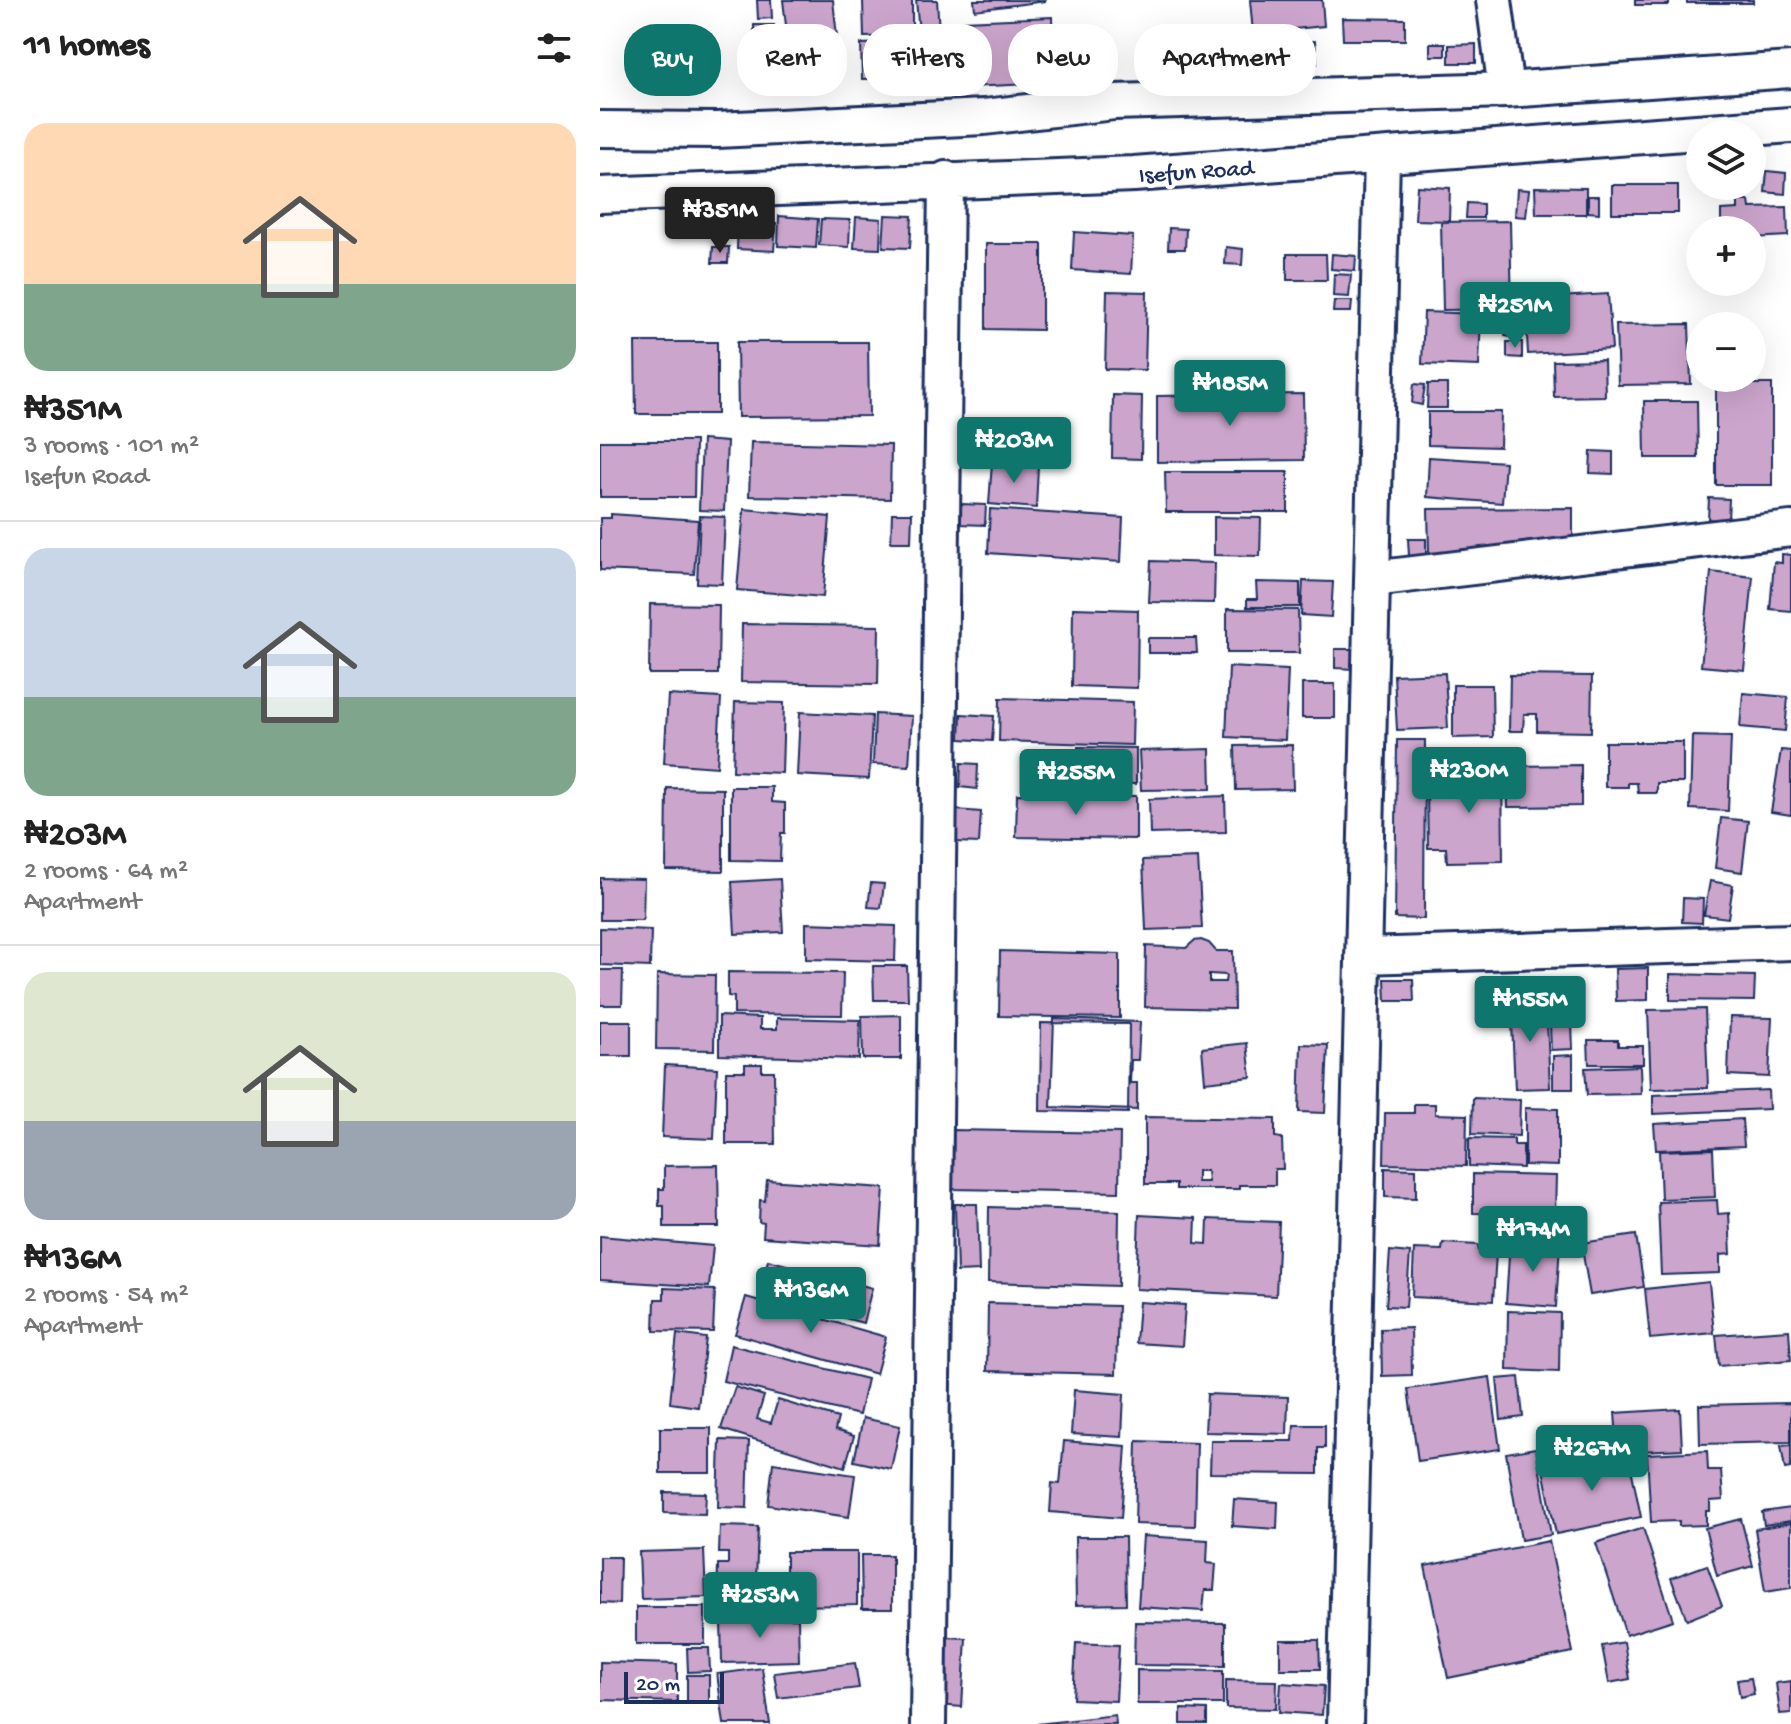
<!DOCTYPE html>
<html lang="en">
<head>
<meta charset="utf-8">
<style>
  body { margin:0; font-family:"Gochi Hand",sans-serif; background:#f6f6f6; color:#222; height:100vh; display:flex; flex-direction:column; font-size:30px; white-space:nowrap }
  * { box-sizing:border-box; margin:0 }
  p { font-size:26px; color:#767676 }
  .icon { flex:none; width:44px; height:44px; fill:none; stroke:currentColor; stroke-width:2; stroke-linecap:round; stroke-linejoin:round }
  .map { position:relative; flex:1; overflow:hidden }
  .details { display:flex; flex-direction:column; background:#fff; width:600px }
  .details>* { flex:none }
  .top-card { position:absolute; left:24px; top:24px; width:760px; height:72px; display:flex; gap:16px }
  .controls { position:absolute; left:1086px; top:120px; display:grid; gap:16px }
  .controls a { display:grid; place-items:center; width:80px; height:80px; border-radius:50%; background:#fff; box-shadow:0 8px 32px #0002; font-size:40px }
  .scale { position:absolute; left:24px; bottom:20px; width:100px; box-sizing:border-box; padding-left:8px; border:4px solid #1b2f5e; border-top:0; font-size:22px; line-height:28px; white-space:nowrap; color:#1b2f5e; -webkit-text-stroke:6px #fff; paint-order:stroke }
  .price { position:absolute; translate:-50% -68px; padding:0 18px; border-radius:8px; background:#0f766e; color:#fff; font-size:26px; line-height:52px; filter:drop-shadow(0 2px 4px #0008) }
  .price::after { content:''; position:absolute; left:50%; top:48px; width:24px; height:18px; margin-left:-12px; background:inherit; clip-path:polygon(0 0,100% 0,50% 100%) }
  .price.current { background:#222; color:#fff }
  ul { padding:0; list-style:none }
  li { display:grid; align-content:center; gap:16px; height:424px; padding:0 24px }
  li+li { border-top:2px solid #e0e0e0 }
  li span { display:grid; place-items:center; height:248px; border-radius:24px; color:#555 }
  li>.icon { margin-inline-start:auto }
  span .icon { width:144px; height:144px; fill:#fffc; stroke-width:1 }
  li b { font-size:34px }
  h2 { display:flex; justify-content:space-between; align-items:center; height:96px; padding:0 24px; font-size:34px }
  .chip { padding:0 28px; border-radius:32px; background:#fff; box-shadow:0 8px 32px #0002; font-size:28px; line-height:72px }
  .chip.current { background:#0f766e; color:#fff }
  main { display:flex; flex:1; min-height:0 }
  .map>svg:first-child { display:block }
  .building { fill:#cca5cc; stroke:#1b2f5e; stroke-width:2; fill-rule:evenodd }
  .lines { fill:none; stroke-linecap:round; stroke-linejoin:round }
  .minor-casing { stroke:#1b2f5e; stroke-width:40 }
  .minor { stroke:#fff; stroke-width:34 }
  .labels { text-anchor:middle; stroke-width:8; stroke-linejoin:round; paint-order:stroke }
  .street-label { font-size:24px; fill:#1b2f5e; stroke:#fff }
</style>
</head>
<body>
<main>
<section class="details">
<h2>11 homes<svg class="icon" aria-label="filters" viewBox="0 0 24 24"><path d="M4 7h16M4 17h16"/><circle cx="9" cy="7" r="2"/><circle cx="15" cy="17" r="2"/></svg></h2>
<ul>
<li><span style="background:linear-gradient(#ffd9b3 65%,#7fa58c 0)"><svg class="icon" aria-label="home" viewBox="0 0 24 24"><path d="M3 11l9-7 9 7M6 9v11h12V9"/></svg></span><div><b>₦351M</b><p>3 rooms · 101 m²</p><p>Isefun Road</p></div></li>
<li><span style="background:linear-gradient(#c9d6e8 60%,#7fa58c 0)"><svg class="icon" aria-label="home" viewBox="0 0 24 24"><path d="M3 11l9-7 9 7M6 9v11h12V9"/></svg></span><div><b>₦203M</b><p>2 rooms · 64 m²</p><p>Apartment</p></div></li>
<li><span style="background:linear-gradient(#dfe7d0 60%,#9aa5b1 0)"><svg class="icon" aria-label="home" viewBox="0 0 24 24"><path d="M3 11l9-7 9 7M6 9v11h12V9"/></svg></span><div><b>₦136M</b><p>2 rooms · 54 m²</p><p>Apartment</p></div></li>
</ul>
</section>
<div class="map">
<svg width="1191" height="1724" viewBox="0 0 1191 1724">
  <rect width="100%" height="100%" fill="#fff"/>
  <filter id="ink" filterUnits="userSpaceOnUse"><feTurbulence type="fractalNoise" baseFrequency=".0125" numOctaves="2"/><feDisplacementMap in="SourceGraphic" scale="16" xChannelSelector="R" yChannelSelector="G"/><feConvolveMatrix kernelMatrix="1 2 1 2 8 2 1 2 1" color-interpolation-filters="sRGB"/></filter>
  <g filter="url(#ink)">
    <path class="building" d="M157,0H171L172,18L158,19Z
      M183,0H233L238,46L189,51Z
      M263,0H312V36L264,37Z
      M316,0H337L339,31L319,33Z
      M374,0H445V1L375,10Z
      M650,0H722L724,26L653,33Z
      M1035,0H1069V5H1035Z
      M1087,0H1153V3H1087Z
      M452,17L454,83L368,87L364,21Z
      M742,18L805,19V40H743Z
      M154,25H174V66L154,67Z
      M715,41L717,64L664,68L662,44Z
      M285,43L286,79H262L261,44Z
      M830,43H845V56H830Z
      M876,44V63H849V45Z
      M292,49H319L320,62L292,63Z
      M37,50H63V69H38Z
      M318,71L319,86L294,88L292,73Z
      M1167,171L1186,173L1185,194L1165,192Z
      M1012,185H1078V213H1012Z
      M817,186L850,188L849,221L815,220Z
      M935,187L986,188V214H936Z
      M917,189L929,190L926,217L915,216Z
      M988,196H999V213L988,212Z
      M1138,201H1149L1150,208L1187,207L1188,236L1152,238V230H1121V210L1138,209Z
      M867,203L883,204V218H866Z
      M285,215L312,216L310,248L283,247Z
      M179,216L218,219L216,248L178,246Z
      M256,217L281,219L280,249L254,248Z
      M221,219L250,220L249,247L219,245Z
      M138,220L176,223L174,251L137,249Z
      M910,221L912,309L843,310L841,222Z
      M569,228L586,229L585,249H568Z
      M474,232L533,236L531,274L472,270Z
      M386,244H442V330L386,329Z
      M113,247H129L128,263H112Z
      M626,247L643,249L642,265L625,264Z
      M687,254H726L727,280H687Z
      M732,254L756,256L755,271L731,269Z
      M734,274L751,275L749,297L733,296Z
      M507,291L547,292L545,370L505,369Z
      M1008,294L1012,349L928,354L925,299Z
      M734,301H752L751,312H733Z
      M824,312L881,314L879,366L822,364Z
      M908,312L923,314L920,339L905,336Z
      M1089,324L1091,384L1018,385L1016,325Z
      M35,342H117V414H36Z
      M137,342H268L269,416L138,417Z
      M907,342H922V358L907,357Z
      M1004,360L1005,396L954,397L953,361Z
      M814,384L825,385L822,405L812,403Z
      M828,384H847V408H827Z
      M1116,384H1172V485H1116Z
      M703,394L704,460L557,462V396Z
      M513,395L542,396L541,459L512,458Z
      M1044,401H1097L1098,458H1045Z
      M828,412H901L900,447L828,445Z
      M102,440L127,442L124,511L99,510Z
      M0,441H95L94,497H0Z
      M151,442L291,445L290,499L149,496Z
      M991,451L1013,452V474L990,473Z
      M829,457L905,462L902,503L827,497Z
      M392,463L438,466L436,508L389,504Z
      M565,472H688V512H566Z
      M1109,498L1129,499L1128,521L1108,519Z
      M361,504L386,505L385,525L360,524Z
      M973,508V552L829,553L828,509Z
      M144,509L230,517L223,597L137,590Z
      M390,509L523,518L521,562L388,553Z
      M292,513H312L311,542H291Z
      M11,514L98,520L94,574L0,570V518H11Z
      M100,516L125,517L122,584L97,583Z
      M614,517L661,518L660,556L614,555Z
      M808,539H826V556H809Z
      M1182,554L1191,555V611L1170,609L1174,562L1182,563Z
      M551,561L615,563L614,603L549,602Z
      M1111,572L1153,577L1144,670L1101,666Z
      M703,581L733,582L731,617L701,615Z
      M656,582L700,583V607H647V599H657Z
      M50,604L119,605L118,674H49Z
      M473,608L538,610L537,688L472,686Z
      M627,609L698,610L699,653H627Z
      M142,624L279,626L278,684L141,682Z
      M548,638H596L597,653H548Z
      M735,649H754V669L735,668Z
      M629,667L688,670L685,740L626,737Z
      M845,673L848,728L797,730L794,675Z
      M910,675L992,676L991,732L937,731V714H924L923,731H909Z
      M702,684H735V718H702Z
      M853,685H892L893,737L853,738Z
      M1143,693L1188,697L1185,731L1140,727Z
      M68,695L121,698L117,767L64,763Z
      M400,698L533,702L532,745L399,741Z
      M135,702L184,703L182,773L133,771Z
      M200,712L272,716L269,779L197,775Z
      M275,714L312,716L309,766L273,764Z
      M361,714L394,716L392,741L360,739Z
      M1092,736L1131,737L1128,811L1090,809Z
      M797,740H825L824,919L795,918Z
      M1005,742H1083V783H1057V793H1038L1037,783H1028V787H1005Z
      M692,745L693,789L636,790L635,746Z
      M478,747L536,748V784L478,783Z
      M610,749L611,789L541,790L539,751Z
      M1181,750L1191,751V815L1171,812Z
      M361,763L378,764L377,789L360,787Z
      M856,765H902L903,861L847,862L846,848H828L827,792L845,791V778H857Z
      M981,765V806L908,807L907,766Z
      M131,787H172V802L185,803V833H181L180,861L131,860Z
      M67,788L123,789V871L66,870Z
      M417,794L536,796V839L416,837Z
      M625,796L626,832L550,834L549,799Z
      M356,810L381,812L379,843L355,842Z
      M1121,818L1148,821L1142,872L1115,868Z
      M598,858L602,928L546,930L543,860Z
      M0,878L44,879L43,920H0Z
      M180,879L183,932L135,934L132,882Z
      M1110,881L1133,885L1128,918L1104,915Z
      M271,883L284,884L281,908L268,907Z
      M1083,898L1103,899L1102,923L1082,922Z
      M206,923L296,926L295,961L206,959Z
      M0,928L51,930L50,967L0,965Z
      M601,940L609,943L616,951H633L634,1009L545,1007L546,946L586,948L594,941ZM609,974L626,975L625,982H609Z
      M400,951L520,954V1018L399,1016Z
      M273,966H307L308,1000H274Z
      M1048,968V1000L1016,1001L1015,969Z
      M0,970H23L22,1005H0Z
      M128,972L243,973L242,1015L134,1014V997L128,996Z
      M57,974L115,975L114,1050L56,1049Z
      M1070,974L1155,976L1154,1001L1070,1000Z
      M785,979H813L814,1001H786Z
      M971,997L973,1049L951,1050L949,998Z
      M946,1000L950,1088L915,1089L911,1001Z
      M1105,1009L1108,1088L1051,1089L1048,1010Z
      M301,1015V1059H263L262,1016Z
      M119,1016L160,1018V1029H177V1018L260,1020L259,1059L119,1055Z
      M1130,1017L1172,1018L1169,1077L1128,1075Z
      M454,1019L540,1022L538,1060H531L530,1083H537V1110L451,1107Z
      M0,1021H31V1056H0Z
      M441,1023L529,1024L528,1113L440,1111Z
      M988,1040H1018V1046H1043V1064H989Z
      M647,1043L651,1077L605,1082L602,1048Z
      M701,1044L728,1045L725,1113L699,1112Z
      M973,1055V1089H953V1056Z
      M145,1064H162V1071H174L175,1144H126V1071H145Z
      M65,1065L117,1068L114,1139L62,1137Z
      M1040,1066L1041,1094L987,1095L985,1068Z
      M1168,1090L1169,1109L1053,1114V1095Z
      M873,1098L920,1100L919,1136L872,1134Z
      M814,1104H835V1114L867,1115L866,1166L784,1164L785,1113H814Z
      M925,1108L958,1109V1166L925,1165Z
      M545,1117L675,1119V1137L682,1138L683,1169H675V1185H639V1189H576V1184H545ZM597,1171H607L608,1182H597Z
      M1142,1119L1144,1146L1056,1150L1054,1124Z
      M352,1130L520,1133L519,1192L351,1189Z
      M869,1138L914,1139V1145H923V1168L869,1166Z
      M1113,1149L1115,1197L1061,1199L1059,1151Z
      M118,1165L119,1227H64V1206H59V1189H64V1166Z
      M785,1168L816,1169V1198L785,1197Z
      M873,1174L956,1176L955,1214L873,1213Z
      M167,1180L284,1188L280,1245L163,1237L164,1223L159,1222L160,1200L165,1201Z
      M1117,1200L1118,1214L1129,1213L1131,1254L1120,1255V1273L1061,1275L1058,1202Z
      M355,1204H377L379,1271L357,1272Z
      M389,1207L519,1211L518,1286L388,1282Z
      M539,1215L596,1218L595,1243L607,1244L608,1219L679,1222L676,1296L536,1289Z
      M1036,1235L1044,1287L990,1295L981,1243Z
      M0,1236L113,1246L109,1287L0,1280Z
      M910,1240L960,1244L956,1307L906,1303Z
      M843,1243L878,1245L879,1252L896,1253L893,1301L812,1297L814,1249L842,1250Z
      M790,1251L810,1253L806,1307L786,1306Z
      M168,1260L272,1288L263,1323L159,1295Z
      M1109,1282L1114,1333L1050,1339L1045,1289Z
      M64,1288L115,1290L113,1332L54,1331L55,1299H64Z
      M146,1297L286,1337L276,1374L135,1334Z
      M539,1302L585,1305L582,1346L536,1343Z
      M388,1303L518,1306L516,1374L387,1371Z
      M908,1311L960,1313L959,1372L907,1370Z
      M811,1328L812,1375L782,1376L781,1329Z
      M1189,1330L1191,1360L1119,1366L1116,1335Z
      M77,1334L106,1338L98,1407L70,1403Z
      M131,1345L267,1379L259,1415L123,1381Z
      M890,1377L900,1449L818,1461L808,1389Z
      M919,1377L923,1417L901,1420L897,1379Z
      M135,1387L164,1396L157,1419L171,1423L178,1400L238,1418L235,1430L254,1436L245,1467L121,1429Z
      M474,1390L524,1394L522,1437L471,1434Z
      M607,1394L688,1397L687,1434L605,1432Z
      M1191,1403V1442L1100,1444L1099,1405Z
      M1080,1409L1082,1449L1018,1452L1015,1413Z
      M263,1418L300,1426L291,1469L254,1461Z
      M694,1425H725V1448H718V1474L610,1473L611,1441H693Z
      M60,1428H111V1473H60Z
      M120,1440L149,1441L147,1508L118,1507Z
      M464,1441L526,1446L521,1518L450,1512L452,1483L460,1484Z
      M537,1441L597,1443L595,1526L535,1524Z
      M1191,1445V1468L1185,1469L1181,1446Z
      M936,1448L951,1535L921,1540L906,1453Z
      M1107,1451L1108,1470H1121L1123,1500L1110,1501V1511H1106V1525L1079,1526V1521L1051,1522L1047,1454Z
      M1028,1453L1041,1517L956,1534L943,1469Z
      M173,1463L255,1475L249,1517L168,1505Z
      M64,1492L106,1493L105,1514L64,1513Z
      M634,1499L678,1502L677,1529L632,1526Z
      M1191,1508V1521L1164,1525L1162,1512Z
      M1141,1519L1153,1566L1117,1576L1105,1528Z
      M1191,1523V1588L1165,1592L1155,1529Z
      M120,1526L158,1527L155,1607L117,1606L118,1564H128V1553H119Z
      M1043,1528L1073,1620L1026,1635L996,1543Z
      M543,1536L608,1540L607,1563L616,1564L614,1590H605L603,1611L538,1607Z
      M475,1537H525L526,1604L476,1605Z
      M949,1541L973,1652L848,1678L825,1566Z
      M104,1550L106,1597L41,1599L39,1552Z
      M186,1552H257V1605L186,1606ZM201,1590L212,1591L211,1602L200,1601Z
      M261,1555H292V1609H262Z
      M0,1557H20L19,1604L0,1603Z
      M1107,1565L1122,1606L1087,1620L1071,1578Z
      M36,1607H105V1644H36Z
      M198,1618L199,1661L122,1663L121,1620Z
      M535,1622L625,1623V1666L534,1665Z
      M343,1637L366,1638L362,1707L338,1705Z
      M680,1640H719L720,1669H680Z
      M1024,1642L1030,1679L1009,1683L1002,1646Z
      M476,1643L519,1645L516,1701L473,1699Z
      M87,1648H109L110,1671L88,1672Z
      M0,1662L77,1664V1702L0,1700Z
      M255,1663L259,1688L178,1698L174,1673Z
      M162,1668L170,1724H124L117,1674Z
      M537,1670L623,1671V1704H537Z
      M87,1675H109V1702H87Z
      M1151,1678L1154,1694L1140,1697L1137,1680Z
      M626,1680L677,1681L676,1709L626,1708Z
      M1191,1681V1713L1180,1714L1176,1683Z
      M681,1683L724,1686L722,1715L679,1712Z
      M581,1709L607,1710V1724H581Z
      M515,1715L516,1724H437Z"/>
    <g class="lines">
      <defs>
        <path id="minor" d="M894,0L906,90
          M0,129L117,130L384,117L514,102L906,90L1191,70
          M0,195L534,174L1191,125
          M772,579L1191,529
          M764,956L1191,942
          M328,1724L346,179
          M745,1724L782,157"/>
      </defs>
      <use href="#minor" class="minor-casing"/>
      <use href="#minor" class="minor"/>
    </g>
  </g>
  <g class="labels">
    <g class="street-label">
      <text transform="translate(596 170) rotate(-4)" y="8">Isefun Road</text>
    </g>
  </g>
</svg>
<div class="controls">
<a><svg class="icon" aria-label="layers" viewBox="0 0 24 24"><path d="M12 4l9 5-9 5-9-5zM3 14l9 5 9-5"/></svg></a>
<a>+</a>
<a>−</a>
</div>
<div class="scale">20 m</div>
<b class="price current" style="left:120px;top:255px">₦351M</b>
<b class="price" style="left:915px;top:350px">₦251M</b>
<b class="price" style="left:630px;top:428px">₦185M</b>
<b class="price" style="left:414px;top:485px">₦203M</b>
<b class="price" style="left:869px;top:815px">₦230M</b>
<b class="price" style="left:476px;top:817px">₦255M</b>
<b class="price" style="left:930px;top:1044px">₦155M</b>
<b class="price" style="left:933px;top:1274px">₦174M</b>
<b class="price" style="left:211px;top:1335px">₦136M</b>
<b class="price" style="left:992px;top:1493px">₦267M</b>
<b class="price" style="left:160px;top:1640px">₦253M</b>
<div class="top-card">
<a class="chip current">Buy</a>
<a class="chip">Rent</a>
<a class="chip">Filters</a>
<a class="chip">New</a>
<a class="chip">Apartment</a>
</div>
</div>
</main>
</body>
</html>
